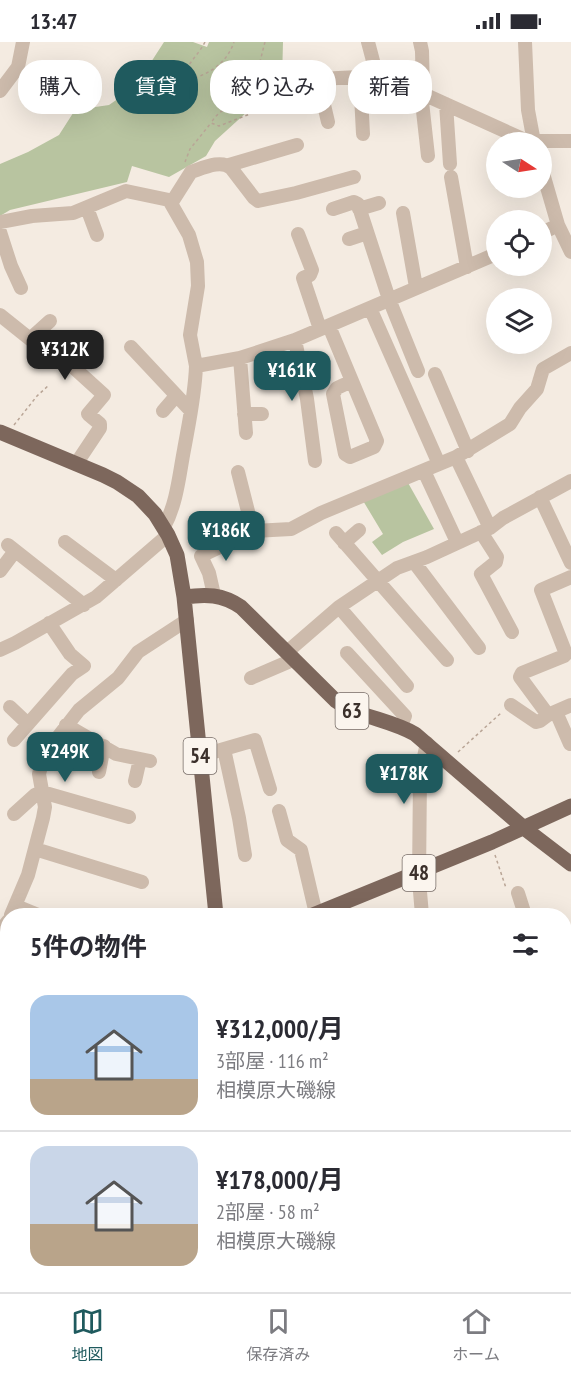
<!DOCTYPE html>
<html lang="ja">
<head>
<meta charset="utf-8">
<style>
  body { margin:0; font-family:"PT Sans Narrow","Noto Sans JP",sans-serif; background:#f7f7f7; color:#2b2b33; height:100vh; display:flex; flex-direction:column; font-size:22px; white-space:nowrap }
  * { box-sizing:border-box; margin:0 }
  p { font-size:20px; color:#7c7c81 }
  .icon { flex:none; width:33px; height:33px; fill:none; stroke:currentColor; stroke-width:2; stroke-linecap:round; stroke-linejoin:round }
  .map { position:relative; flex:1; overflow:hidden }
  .sheet { position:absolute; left:0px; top:866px; width:572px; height:386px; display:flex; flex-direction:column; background:#fff; border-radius:24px 24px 0 0; box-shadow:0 6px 24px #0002 }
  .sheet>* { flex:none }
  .top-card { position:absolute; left:18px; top:18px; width:536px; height:54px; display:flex; gap:12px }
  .needle { width:39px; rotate:102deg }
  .tools { position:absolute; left:486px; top:90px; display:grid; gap:12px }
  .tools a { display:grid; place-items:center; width:66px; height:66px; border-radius:50%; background:#fff; box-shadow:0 6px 24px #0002; font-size:30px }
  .price { position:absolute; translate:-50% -51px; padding:0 14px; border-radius:12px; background:#1f5a5e; color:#fff; font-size:20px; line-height:39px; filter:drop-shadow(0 2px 3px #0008) }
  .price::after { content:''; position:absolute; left:50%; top:36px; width:18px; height:14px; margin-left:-9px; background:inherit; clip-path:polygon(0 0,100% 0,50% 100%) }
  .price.on { background:#222; color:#fff }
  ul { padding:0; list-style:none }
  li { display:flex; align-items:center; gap:18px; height:150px; padding:0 30px }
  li+li { border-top:2px solid #e1e1e2 }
  li span { display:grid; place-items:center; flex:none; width:168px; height:120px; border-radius:18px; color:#555 }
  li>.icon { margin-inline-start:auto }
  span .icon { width:72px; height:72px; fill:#fffc; stroke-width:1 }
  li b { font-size:26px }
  h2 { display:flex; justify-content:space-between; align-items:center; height:72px; padding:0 30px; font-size:26px }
  .tag { padding:0 21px; border-radius:24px; background:#fff; box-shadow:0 6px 24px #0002; font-size:21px; line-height:54px }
  .tag.on { background:#1f5a5e; color:#fff }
  .status { display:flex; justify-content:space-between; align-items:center; height:42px; padding:0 30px; background:#fff; direction:ltr }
  .status svg { height:16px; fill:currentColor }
  .dock { display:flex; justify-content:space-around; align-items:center; height:84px; border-top:2px solid #e1e1e2; background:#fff; font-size:16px; color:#7c7c81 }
  .dock a { display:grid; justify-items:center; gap:3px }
  .dock .on { color:#1f5a5e }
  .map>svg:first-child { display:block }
  .green { fill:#b8c4a0 }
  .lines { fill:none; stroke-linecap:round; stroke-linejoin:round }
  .stream { stroke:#7fb0b2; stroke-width:3 }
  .path { stroke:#b9a596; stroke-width:1.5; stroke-dasharray:3 3; stroke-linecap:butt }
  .minor { stroke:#cdbbac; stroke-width:14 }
  .major { stroke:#7d675c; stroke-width:15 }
  .labels { text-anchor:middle; stroke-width:6; stroke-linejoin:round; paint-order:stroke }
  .shield { fill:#fbf5ee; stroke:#756b66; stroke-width:1.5 }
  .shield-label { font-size:21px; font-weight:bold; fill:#3b302b }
</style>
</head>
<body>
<div class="status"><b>13:47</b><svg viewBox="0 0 49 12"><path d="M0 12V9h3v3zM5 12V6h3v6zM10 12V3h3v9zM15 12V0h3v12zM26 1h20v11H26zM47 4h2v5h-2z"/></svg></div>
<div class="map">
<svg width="571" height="1250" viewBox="0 0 571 1250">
  <rect width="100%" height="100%" fill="#f4ebe1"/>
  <path class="green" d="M164,0H193L207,5L209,0H283L282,38L215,99L206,114L169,135L132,124L127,140L10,168L0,174V122L28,110L59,93L75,68L109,63L135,45Z
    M407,439L434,487L403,500L382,513L372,500L383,492L362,457Z"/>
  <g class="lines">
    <path class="stream" d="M0,1202L8,1199"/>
    <path class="path" d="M205,0C198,14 184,24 182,40C205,34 226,24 234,0
      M265,0C260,18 257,39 244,53C233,64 219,67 211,81L219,84L250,72L277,50L284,48
      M185,120L190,107L211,81
      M14,383L37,354L49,343
      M458,710L501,671
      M495,813L506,846
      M294,873L300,871
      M564,1091L571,1093"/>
    <path class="minor" d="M368,0L377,34
      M420,0L422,9L423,52
      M525,0L528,68L534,100
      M360,34L363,92
      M318,37L328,80
      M296,43L318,37L380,34L410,46L527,99H571
      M0,49L18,25L23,0
      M421,51L428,114
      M446,62L450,122
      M229,123L297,103
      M542,128L558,183L571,210
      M451,135L467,225
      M172,160L191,130C203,126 221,117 231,126L254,156L258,159L296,151L354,135
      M87,166L97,193
      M333,167L354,160L358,162L389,257L418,329
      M359,167L379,161
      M403,171L416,245
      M0,180L32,174L73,171L126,149L169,158L189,193L197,220L198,244L190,293L196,324
      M0,190L11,224L21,246
      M542,191L558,183
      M298,192L312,228L310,233L303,236L320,287
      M349,197L367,191
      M370,266L439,422
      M0,273L30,297L72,324L104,353L88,372L100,382V386L76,422
      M329,284L377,399L374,405L350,415L345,412L333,352L337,346L352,339
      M30,297L50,279
      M295,298L307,357L315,419
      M131,305L191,369
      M240,316L246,391
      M435,332L468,409
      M163,369L176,354
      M244,372H262
      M456,415L490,486
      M424,429L457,500
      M238,430L253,489
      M540,455L571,521
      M164,485C177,461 179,434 184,408C189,380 195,353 196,324L240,316L295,298L496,212
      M481,490L497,515L496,520L481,532L512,590
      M336,491L447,618
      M65,500L116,538
      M344,501L359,488
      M8,503L84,563
      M414,520L479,606
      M0,529L15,509
      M571,535L541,548L566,612L564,614L522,631L520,635L548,673L571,663
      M214,553L209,531L201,514L253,489L291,487L321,471L456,415L510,382L520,366L537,347L543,327L571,311
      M339,565L407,644
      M0,608L15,601L96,555L168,493
      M287,610L339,565L397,526L427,515L490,486L503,476L571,439
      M347,611L405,674L401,684
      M251,636L288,620L293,616
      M511,663L536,680L540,679L548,673
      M10,665L28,682
      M556,670L570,702
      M66,683L116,712L150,719
      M14,698L72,632L84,624L70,612L49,581
      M224,707L239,776L245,813
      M200,714L255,698L270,747
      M99,730L104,704
      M135,739L140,717
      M279,769L287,798L301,808L316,872
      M14,772L35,753L42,750L129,775
      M35,807L142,840
      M518,851L525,873
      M16,864L38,873
      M11,873L28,833L43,776L45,765L39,732L44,713L79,668L118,636L138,610L187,578
      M422,873L419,838L420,733L427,701
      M0,890L8,879
      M564,1017L571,1012
      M0,1025L8,1019
      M0,1042L8,1049
      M564,1047L568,1046L571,1039
      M0,1092L8,1087
      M564,1134L571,1135
      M564,1206L571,1153
      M564,1218L571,1221
      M0,1221L6,1231
      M184,1244L189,1250
      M382,1244L385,1250
      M540,1244L541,1250
      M350,1250L361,1244
      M467,1250L478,1244"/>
    <path class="major" d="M0,390L103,433L117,440L138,454L155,472L168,493L177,513L184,555L216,873
      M184,555C206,552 222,552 241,565L336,659C360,676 389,677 415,692L524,786L571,822
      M313,873L492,800L571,764
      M0,953H8
      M220,1244V1250"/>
  </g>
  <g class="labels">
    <g class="shield">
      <rect x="335.5" y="651" width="33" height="36" rx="4.5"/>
      <rect x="183.5" y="696" width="33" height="36" rx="4.5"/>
      <rect x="402.5" y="813" width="33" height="36" rx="4.5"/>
    </g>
    <g class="shield-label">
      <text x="352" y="676">63</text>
      <text x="200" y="721">54</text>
      <text x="419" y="838">48</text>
    </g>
  </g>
</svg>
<div class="tools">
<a><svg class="needle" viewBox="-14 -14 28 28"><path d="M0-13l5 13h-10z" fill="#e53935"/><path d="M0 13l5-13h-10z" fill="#7c7c81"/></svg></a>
<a><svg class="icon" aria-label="locate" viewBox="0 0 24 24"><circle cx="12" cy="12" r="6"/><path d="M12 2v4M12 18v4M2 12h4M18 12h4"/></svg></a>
<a><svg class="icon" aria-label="layers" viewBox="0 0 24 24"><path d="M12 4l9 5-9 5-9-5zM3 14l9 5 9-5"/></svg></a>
</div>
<b class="price on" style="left:65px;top:339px">¥312K</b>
<b class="price" style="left:292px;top:360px">¥161K</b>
<b class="price" style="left:226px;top:520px">¥186K</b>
<b class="price" style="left:65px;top:741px">¥249K</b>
<b class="price" style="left:404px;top:763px">¥178K</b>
<div class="top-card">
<a class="tag">購入</a>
<a class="tag on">賃貸</a>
<a class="tag">絞り込み</a>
<a class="tag">新着</a>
</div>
<section class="sheet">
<h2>5件の物件<svg class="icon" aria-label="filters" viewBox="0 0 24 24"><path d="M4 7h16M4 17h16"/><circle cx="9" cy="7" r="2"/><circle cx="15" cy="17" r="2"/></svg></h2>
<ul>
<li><span style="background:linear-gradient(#a9c7e8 70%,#b9a48a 0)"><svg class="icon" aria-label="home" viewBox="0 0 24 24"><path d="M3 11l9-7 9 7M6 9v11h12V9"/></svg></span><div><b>¥312,000/月</b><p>3部屋 · 116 m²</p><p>相模原大磯線</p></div></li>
<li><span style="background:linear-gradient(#c9d6e8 65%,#b9a48a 0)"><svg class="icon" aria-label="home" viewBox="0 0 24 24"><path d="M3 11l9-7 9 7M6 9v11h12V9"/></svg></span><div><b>¥178,000/月</b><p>2部屋 · 58 m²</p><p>相模原大磯線</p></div></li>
</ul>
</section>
</div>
<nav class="dock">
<a class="on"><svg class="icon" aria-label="map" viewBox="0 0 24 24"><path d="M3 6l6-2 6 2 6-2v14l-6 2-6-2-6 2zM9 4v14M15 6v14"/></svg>地図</a>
<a><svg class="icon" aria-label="saved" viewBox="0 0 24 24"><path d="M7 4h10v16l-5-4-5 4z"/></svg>保存済み</a>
<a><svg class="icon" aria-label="home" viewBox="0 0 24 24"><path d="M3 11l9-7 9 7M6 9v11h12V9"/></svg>ホーム</a>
</nav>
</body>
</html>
